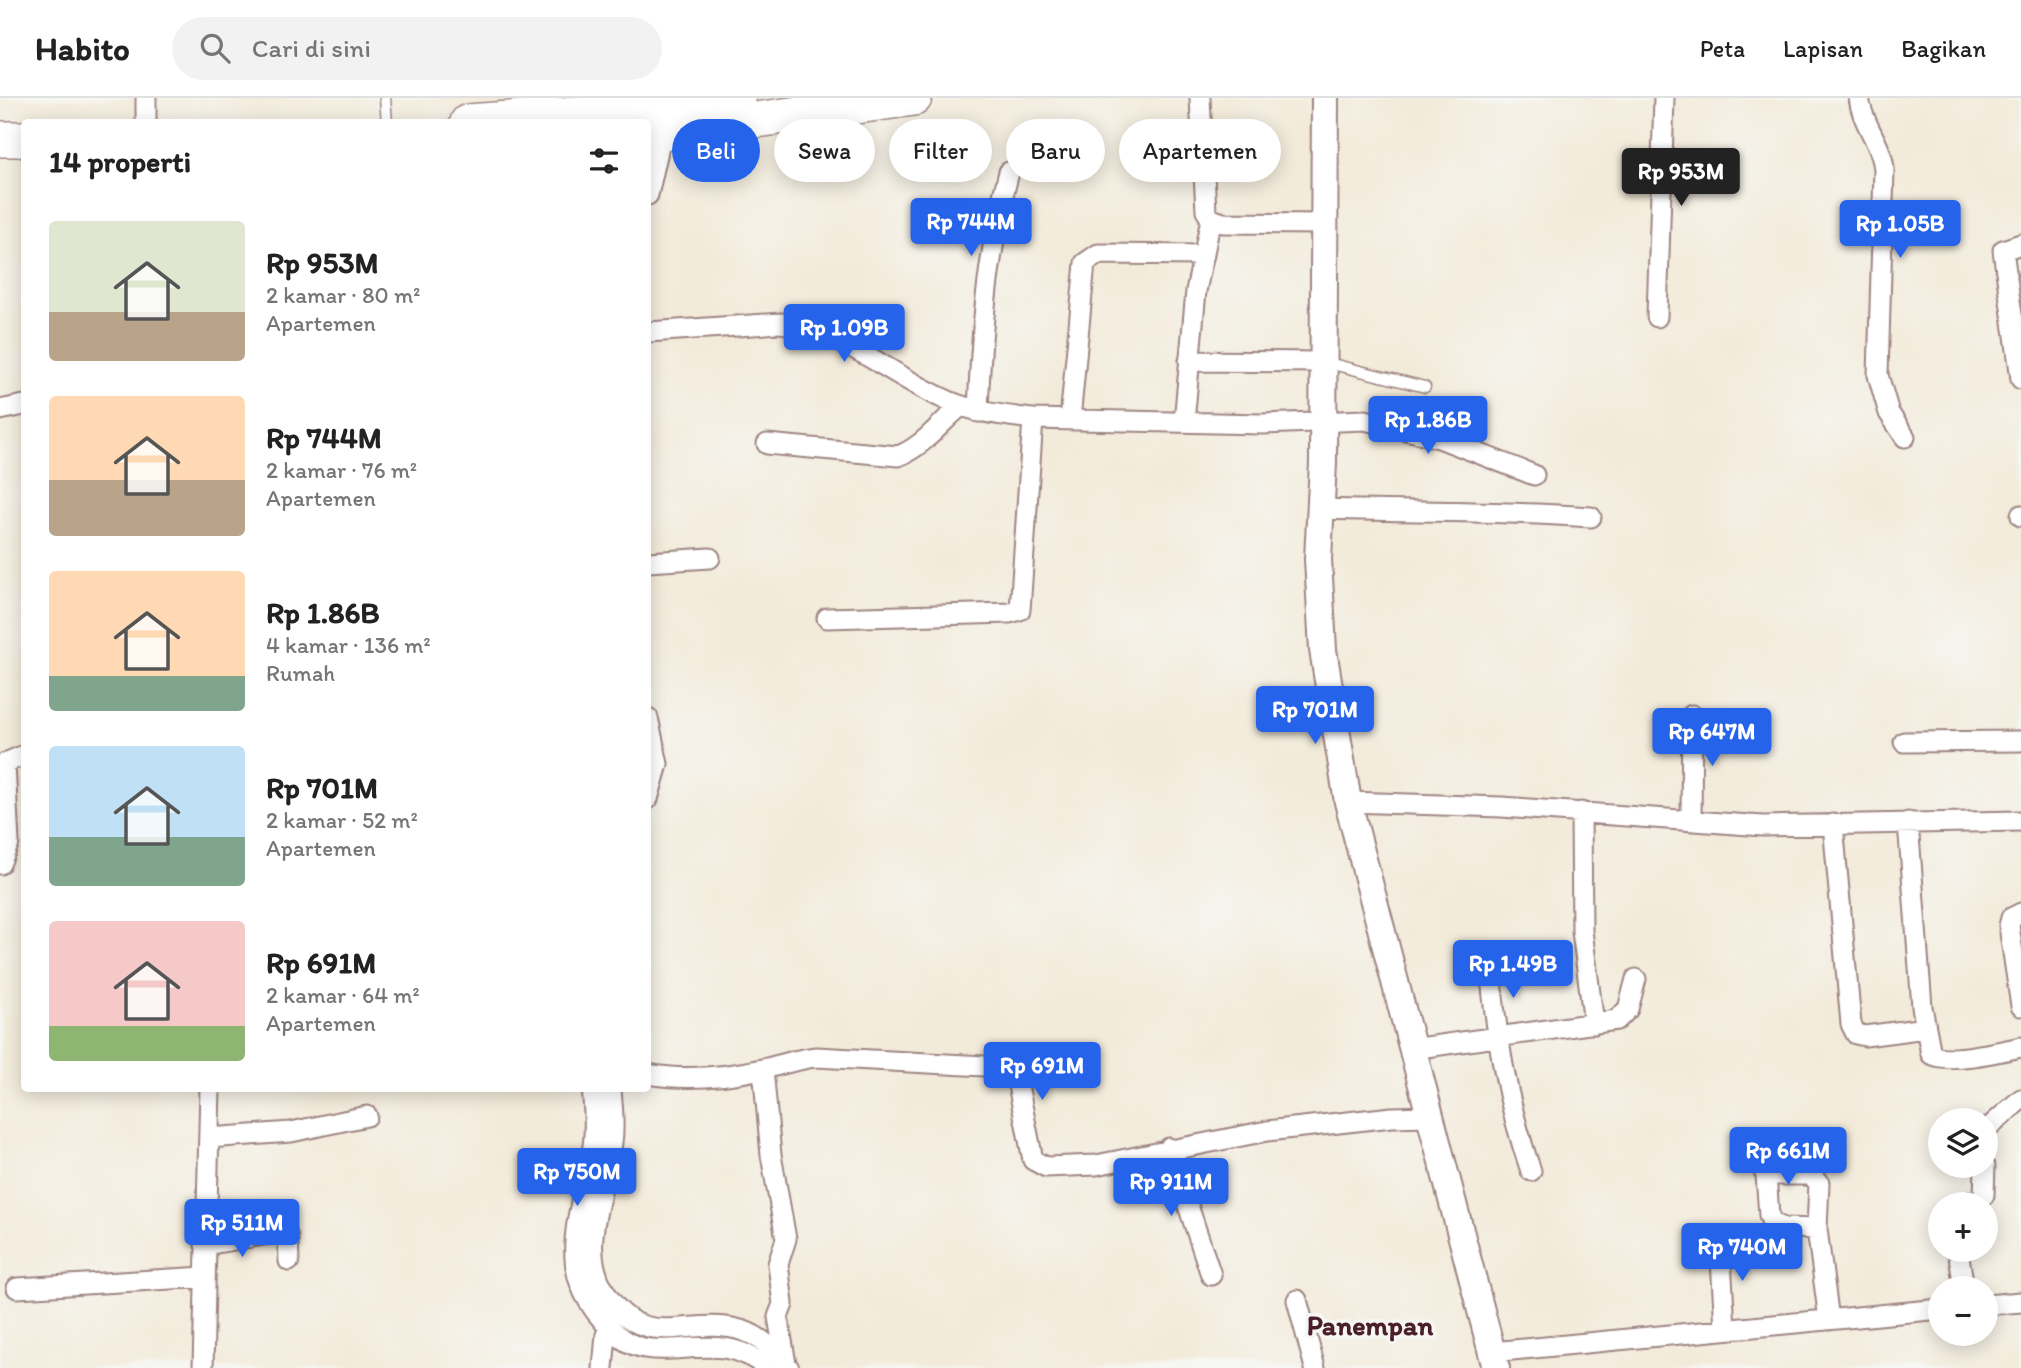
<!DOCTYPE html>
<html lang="id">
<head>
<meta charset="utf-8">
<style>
  body { margin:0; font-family:Itim,sans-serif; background:#f2f2f2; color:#222; height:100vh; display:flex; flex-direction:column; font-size:26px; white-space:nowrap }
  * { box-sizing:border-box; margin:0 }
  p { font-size:23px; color:#767676 }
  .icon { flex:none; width:38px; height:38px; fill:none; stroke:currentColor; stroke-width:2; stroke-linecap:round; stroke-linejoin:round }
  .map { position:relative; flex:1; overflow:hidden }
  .details { position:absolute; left:21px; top:21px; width:630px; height:973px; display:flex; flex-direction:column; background:#fff; border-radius:7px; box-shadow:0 4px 18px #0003 }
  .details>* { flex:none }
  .guide { position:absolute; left:672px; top:21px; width:665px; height:63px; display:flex; gap:14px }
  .fabs { position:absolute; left:1928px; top:1010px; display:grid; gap:14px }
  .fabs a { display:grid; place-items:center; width:70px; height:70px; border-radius:50%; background:#fff; box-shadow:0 4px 18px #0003; font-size:35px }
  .price { position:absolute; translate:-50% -60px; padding:0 16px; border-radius:7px; background:#2563eb; color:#fff; font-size:23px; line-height:46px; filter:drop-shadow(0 2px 4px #0008) }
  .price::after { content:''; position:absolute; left:50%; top:42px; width:21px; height:16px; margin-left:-10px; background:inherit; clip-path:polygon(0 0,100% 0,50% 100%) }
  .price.selected { background:#222; color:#fff }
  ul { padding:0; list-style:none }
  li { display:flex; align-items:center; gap:21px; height:175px; padding:0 28px }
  li span { display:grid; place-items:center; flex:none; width:196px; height:140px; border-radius:7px; color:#555 }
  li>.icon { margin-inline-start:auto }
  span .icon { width:84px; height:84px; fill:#fffc; stroke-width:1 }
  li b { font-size:30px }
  h2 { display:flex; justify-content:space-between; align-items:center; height:84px; padding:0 28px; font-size:30px }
  .tag { padding:0 24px; border-radius:32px; background:#fff; box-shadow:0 4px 18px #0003; font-size:24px; line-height:63px }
  .tag.selected { background:#2563eb; color:#fff }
  header { display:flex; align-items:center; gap:42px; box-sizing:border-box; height:98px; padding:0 35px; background:#fff; border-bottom:2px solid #e0e0e0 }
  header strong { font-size:33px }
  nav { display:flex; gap:38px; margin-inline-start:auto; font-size:24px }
  .search { width:490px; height:63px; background:#f2f2f2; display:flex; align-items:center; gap:18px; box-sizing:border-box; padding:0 24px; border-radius:38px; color:#767676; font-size:26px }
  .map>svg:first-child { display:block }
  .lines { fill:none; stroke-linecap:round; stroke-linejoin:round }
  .canal { stroke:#3badb3; stroke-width:18 }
  .lane-casing { stroke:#9e8582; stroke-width:13 }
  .street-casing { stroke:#9e8582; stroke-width:23 }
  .secondary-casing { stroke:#9e8582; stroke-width:30 }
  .highway-casing { stroke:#9e8582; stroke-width:38 }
  .lane { stroke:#fff; stroke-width:10 }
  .street { stroke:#fff; stroke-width:19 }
  .secondary { stroke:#fff; stroke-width:26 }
  .highway { stroke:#fff; stroke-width:35 }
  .labels { text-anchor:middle; stroke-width:7; stroke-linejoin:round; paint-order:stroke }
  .quarter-label { font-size:28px; font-weight:bold; fill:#4a1f2b; stroke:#f6f6f2 }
</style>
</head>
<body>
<header>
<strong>Habito</strong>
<div class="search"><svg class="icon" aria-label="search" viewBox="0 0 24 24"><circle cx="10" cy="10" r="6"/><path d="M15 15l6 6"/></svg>Cari di sini</div>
<nav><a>Peta</a><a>Lapisan</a><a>Bagikan</a></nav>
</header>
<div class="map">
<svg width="2021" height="1270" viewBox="0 0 2021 1270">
  <rect width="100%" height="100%" fill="#f6f6f2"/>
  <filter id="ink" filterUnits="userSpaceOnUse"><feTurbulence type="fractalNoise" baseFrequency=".0143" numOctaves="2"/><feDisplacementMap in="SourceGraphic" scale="14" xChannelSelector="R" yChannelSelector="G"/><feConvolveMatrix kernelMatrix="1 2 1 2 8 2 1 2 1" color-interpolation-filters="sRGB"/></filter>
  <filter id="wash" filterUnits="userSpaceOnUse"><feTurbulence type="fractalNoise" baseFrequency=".00686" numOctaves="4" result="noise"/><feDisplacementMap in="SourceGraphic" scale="28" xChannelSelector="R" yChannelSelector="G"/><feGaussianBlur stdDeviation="1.57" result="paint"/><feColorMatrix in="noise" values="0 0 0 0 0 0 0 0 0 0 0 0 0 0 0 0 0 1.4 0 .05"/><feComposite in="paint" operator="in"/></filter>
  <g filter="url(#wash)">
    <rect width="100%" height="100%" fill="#f3ebda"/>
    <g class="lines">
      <path class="canal" d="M605,1212L614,1223L639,1238L755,1247L769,1259"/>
    </g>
  </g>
  <g filter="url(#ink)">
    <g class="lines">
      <defs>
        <path id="lane" d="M385,0L387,24
          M1324,264L1425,289"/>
        <path id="street" d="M146,0V24
          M1200,0L1206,113L1211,121L1223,125L1326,126
          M1859,0C1862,26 1882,46 1884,71L1878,277L1889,315L1905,339
          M648,97L662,35
          M2021,146L2003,152L2021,281
          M1657,219L1664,0
          M648,234L781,225C847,235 882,272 940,299C969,314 1001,317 1033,321
          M1189,263L1324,264
          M0,312L24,307
          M978,314C981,234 988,152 1009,74
          M1070,322L1085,165L1098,156L1204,157
          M1184,324L1196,193L1211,121
          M767,346L898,358C922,350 941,324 961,308
          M1320,411C1410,414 1501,412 1591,419
          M2021,417V418
          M648,464L710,460
          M827,520L1010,515L1020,512L1033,321L1262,326L1365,322L1439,340L1534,377
          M648,620L658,666L648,701
          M1904,644L2021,643
          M1348,704L1502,709L1763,728L2021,723
          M1581,714L1582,833L1594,926
          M1691,723L1692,617
          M1908,724L1922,909L1931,956C1946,966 2002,953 2021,949
          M1833,726L1851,926L1856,936L1865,938L1926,930
          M0,766L9,745L5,665L24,657
          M2021,815L2011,820L2009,828L2021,908
          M1490,870C1497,942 1507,1005 1531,1073
          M1412,951L1617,922L1628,911L1636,881
          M763,971L771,1057L786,1141L778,1166L783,1206L778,1219L786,1266
          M648,976C685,983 725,979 762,971C781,967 797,961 816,959L1003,969L1017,982L1033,1062L1046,1069L1096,1067L1267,1033L1392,1019L1428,1018
          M592,990C594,1011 596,1034 592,1054C578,1129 550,1180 621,1240C661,1270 720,1226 766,1270
          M611,990C612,1008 615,1026 612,1044C606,1093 576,1147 605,1194C644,1258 690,1215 744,1233C762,1239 778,1256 789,1270
          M1986,1032L2021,1001
          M209,1040L291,1034L367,1018
          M1169,1050L1211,1177
          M1754,1053L1766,1077L1769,1117L1772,1125L1784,1130L1817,1131
          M1766,1077H1811L1819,1085L1817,1131L1829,1222
          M1960,1106L1978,1102L1984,1097L1985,1068
          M1720,1144L1725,1230
          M205,1147L281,1134L288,1139L289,1163
          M1958,1152L1964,1190
          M17,1190L205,1179
          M1297,1202L1315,1270
          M1986,1207L2021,1204
          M1492,1254L1941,1211
          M203,1270L210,990
          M603,1270L606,1237L610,1229"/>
        <path id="secondary" d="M1325,0L1323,365L1318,461L1323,552L1348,704L1496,1270"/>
        <path id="highway" d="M468,24L655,10L738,0
          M648,37L914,0
          M0,41H24"/>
      </defs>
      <use href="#lane" class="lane-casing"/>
      <use href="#street" class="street-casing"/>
      <use href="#secondary" class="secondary-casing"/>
      <use href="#highway" class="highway-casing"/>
      <use href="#lane" class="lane"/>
      <use href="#street" class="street"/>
      <use href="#secondary" class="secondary"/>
      <use href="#highway" class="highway"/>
    </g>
  </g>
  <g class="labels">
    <g class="quarter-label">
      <text x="1370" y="1237">Panempan</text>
    </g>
  </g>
</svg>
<div class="fabs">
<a><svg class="icon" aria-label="layers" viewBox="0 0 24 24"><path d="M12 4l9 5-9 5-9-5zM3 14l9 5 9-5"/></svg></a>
<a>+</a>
<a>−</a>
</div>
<b class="price selected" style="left:1681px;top:110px">Rp 953M</b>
<b class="price" style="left:971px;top:160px">Rp 744M</b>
<b class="price" style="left:1900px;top:162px">Rp 1.05B</b>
<b class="price" style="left:844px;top:266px">Rp 1.09B</b>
<b class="price" style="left:1428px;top:358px">Rp 1.86B</b>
<b class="price" style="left:1315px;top:648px">Rp 701M</b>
<b class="price" style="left:1712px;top:670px">Rp 647M</b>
<b class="price" style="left:1513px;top:902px">Rp 1.49B</b>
<b class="price" style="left:1042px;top:1004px">Rp 691M</b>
<b class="price" style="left:1788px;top:1089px">Rp 661M</b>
<b class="price" style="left:577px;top:1110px">Rp 750M</b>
<b class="price" style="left:1171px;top:1120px">Rp 911M</b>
<b class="price" style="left:242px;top:1161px">Rp 511M</b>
<b class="price" style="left:1742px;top:1185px">Rp 740M</b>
<div class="guide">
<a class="tag selected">Beli</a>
<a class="tag">Sewa</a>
<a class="tag">Filter</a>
<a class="tag">Baru</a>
<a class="tag">Apartemen</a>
</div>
<section class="details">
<h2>14 properti<svg class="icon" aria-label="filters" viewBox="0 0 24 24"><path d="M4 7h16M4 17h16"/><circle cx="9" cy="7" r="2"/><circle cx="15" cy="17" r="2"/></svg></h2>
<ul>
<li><span style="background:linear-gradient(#dfe7d0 65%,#b9a48a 0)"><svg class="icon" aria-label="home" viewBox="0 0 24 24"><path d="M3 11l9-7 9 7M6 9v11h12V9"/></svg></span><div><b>Rp 953M</b><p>2 kamar · 80 m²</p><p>Apartemen</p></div></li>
<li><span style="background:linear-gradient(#ffd9b3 60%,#b9a48a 0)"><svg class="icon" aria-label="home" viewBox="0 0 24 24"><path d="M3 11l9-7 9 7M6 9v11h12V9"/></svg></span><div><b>Rp 744M</b><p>2 kamar · 76 m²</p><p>Apartemen</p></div></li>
<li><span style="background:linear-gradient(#ffd9b3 75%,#7fa58c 0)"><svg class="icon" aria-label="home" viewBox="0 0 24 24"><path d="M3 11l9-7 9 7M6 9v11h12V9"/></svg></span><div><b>Rp 1.86B</b><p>4 kamar · 136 m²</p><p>Rumah</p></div></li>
<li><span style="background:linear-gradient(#bfe0f5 65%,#7fa58c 0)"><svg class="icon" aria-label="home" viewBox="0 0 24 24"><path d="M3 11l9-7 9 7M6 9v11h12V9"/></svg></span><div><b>Rp 701M</b><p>2 kamar · 52 m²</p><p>Apartemen</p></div></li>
<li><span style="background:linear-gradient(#f6c9c9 75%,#8fb573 0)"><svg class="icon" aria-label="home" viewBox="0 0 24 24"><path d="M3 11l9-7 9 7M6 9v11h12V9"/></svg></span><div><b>Rp 691M</b><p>2 kamar · 64 m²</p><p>Apartemen</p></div></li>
</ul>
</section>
</div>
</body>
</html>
